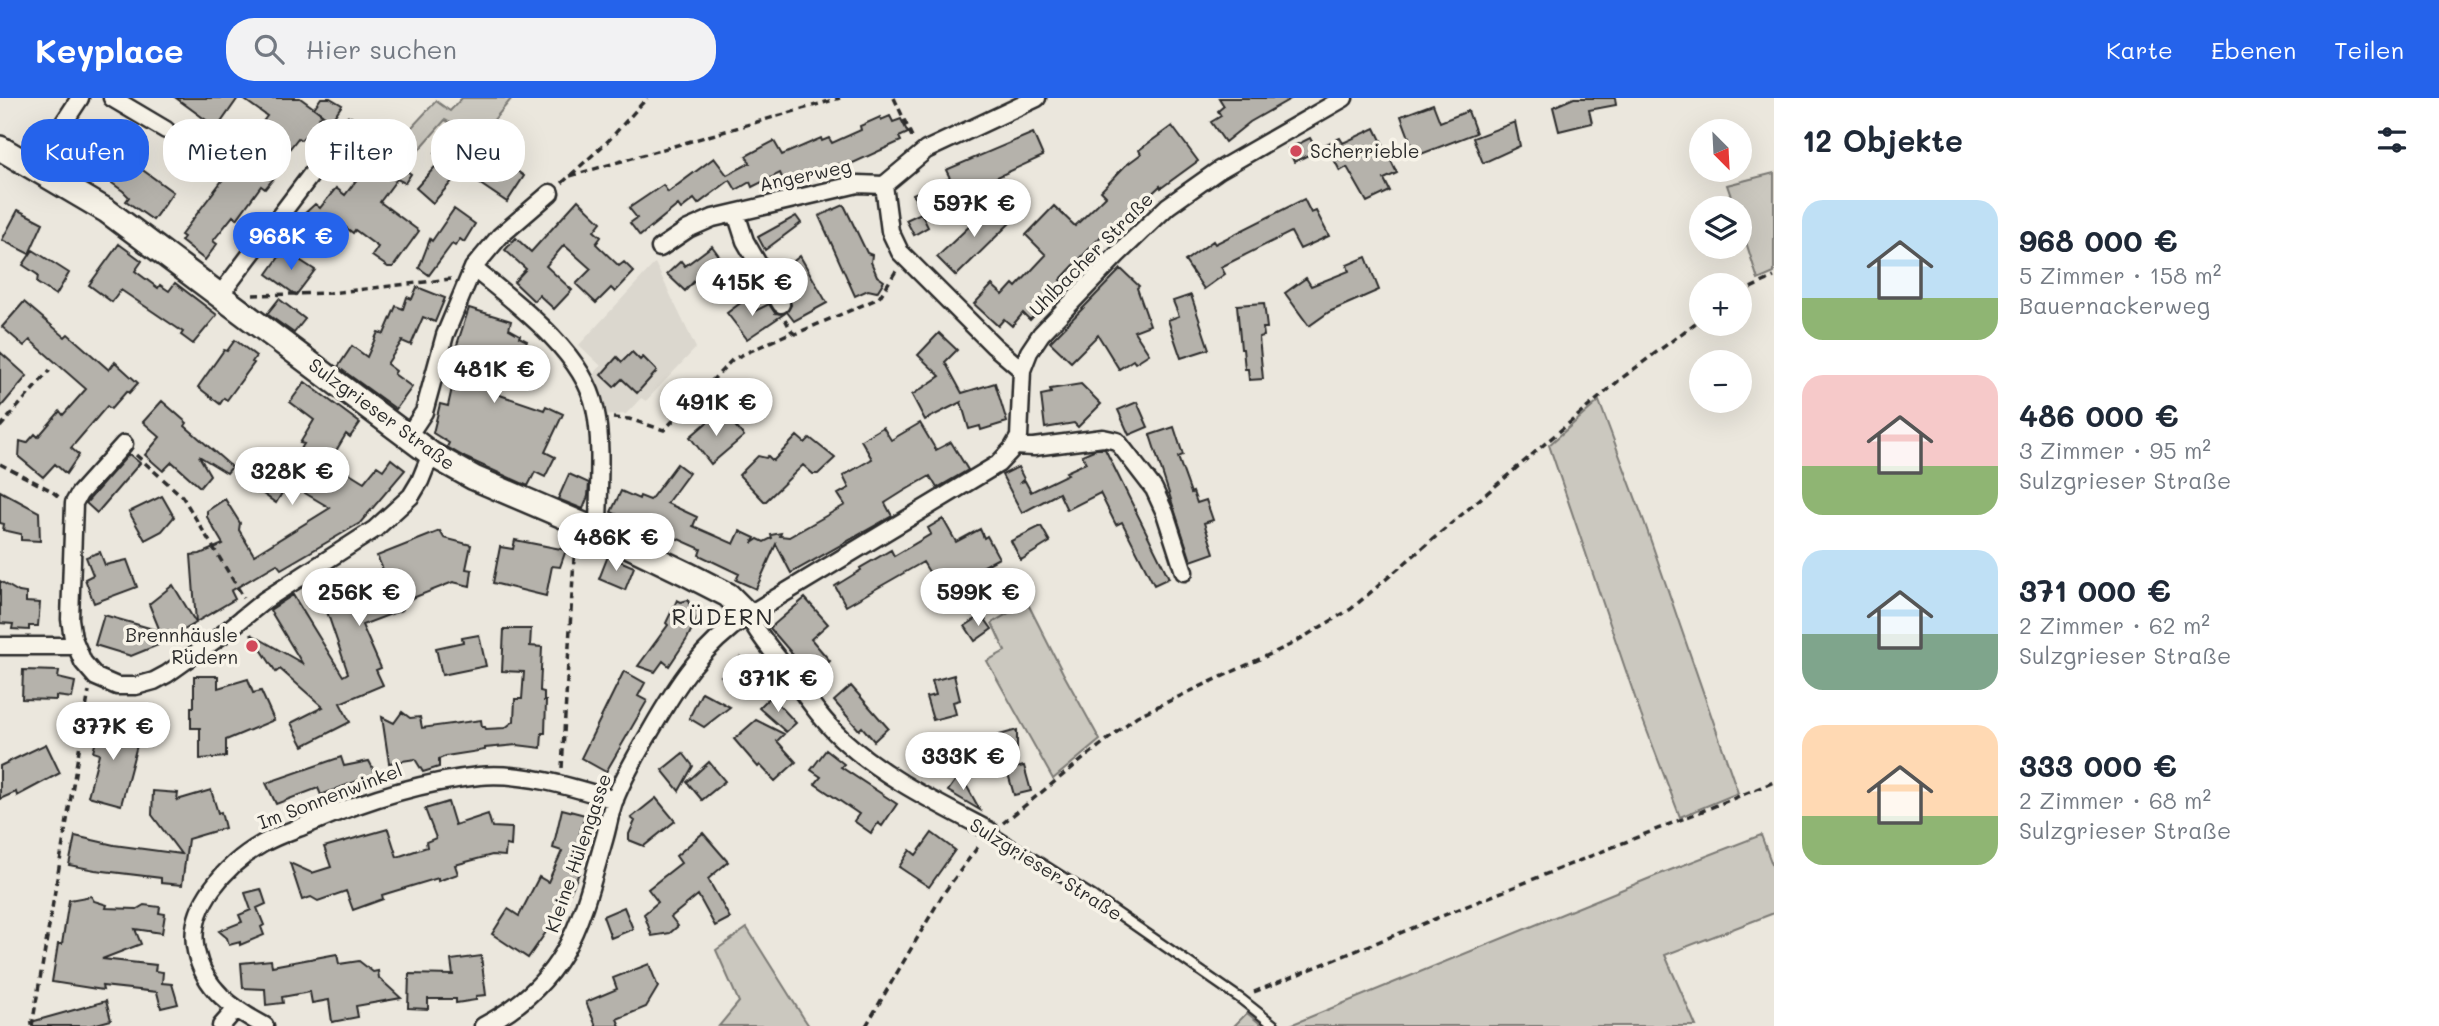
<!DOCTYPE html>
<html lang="de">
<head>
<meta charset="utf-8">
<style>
  body { margin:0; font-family:Mali,sans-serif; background:#f2f2f3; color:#1f2937; height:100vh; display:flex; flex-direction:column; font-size:26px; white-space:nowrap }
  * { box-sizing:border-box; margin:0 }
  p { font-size:23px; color:#747a83 }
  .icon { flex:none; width:38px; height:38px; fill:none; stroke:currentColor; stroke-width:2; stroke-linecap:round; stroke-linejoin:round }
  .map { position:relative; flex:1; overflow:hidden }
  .drawer { display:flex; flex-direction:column; background:#fff; width:665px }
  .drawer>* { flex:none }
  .hud { position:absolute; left:21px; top:21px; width:665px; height:63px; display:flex; gap:14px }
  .needle { width:46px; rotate:156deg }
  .controls { position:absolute; left:1689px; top:21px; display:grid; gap:14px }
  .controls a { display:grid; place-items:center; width:63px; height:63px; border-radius:50%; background:#fff; box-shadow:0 7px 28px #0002; font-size:35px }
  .price { position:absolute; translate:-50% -60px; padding:0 16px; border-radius:24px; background:#fff; color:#222; font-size:23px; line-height:46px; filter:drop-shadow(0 2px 4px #0008) }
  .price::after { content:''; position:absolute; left:50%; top:42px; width:21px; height:16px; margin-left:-10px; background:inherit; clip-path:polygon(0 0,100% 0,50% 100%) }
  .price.selected { background:#2563eb; color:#fff }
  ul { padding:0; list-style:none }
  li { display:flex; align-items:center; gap:21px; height:175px; padding:0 28px }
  li span { display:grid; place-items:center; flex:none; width:196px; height:140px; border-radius:21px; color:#555 }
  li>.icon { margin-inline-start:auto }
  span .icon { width:84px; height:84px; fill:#fffc; stroke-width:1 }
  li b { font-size:30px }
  h2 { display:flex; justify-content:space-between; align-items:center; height:84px; padding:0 28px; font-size:30px }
  .tag { padding:0 24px; border-radius:28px; background:#fff; box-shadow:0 7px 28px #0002; font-size:24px; line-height:63px }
  .tag.selected { background:#2563eb; color:#fff }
  header { display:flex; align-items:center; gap:42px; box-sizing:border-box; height:98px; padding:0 35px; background:#2563eb; color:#fff }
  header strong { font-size:33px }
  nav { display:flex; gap:38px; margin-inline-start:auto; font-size:24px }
  .search { width:490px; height:63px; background:#f2f2f3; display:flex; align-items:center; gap:18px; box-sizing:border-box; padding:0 24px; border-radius:28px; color:#747a83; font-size:26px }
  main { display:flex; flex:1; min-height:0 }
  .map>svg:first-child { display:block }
  .built { fill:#dbd7ce }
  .green { fill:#cbc8bf; stroke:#7b7a75; stroke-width:2 }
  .building { fill:#b5b2ab; stroke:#2b2b2b; stroke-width:2 }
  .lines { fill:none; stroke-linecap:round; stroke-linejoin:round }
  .lane-casing { stroke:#2b2b2b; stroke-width:13 }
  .street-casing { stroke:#2b2b2b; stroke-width:21 }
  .secondary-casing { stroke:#2b2b2b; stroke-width:28 }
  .path { stroke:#2b2b2b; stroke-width:3.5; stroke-dasharray:7 5; stroke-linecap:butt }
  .lane { stroke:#f7f3e8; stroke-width:8 }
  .street { stroke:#f7f3e8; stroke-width:16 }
  .secondary { stroke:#f7f3e8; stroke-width:23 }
  .poi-dot { fill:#d1495b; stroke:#f7f3e8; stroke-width:2.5 }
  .labels { text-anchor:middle; stroke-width:7; stroke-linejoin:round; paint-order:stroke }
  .poi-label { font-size:19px; fill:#2b2b2b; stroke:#f7f3e8; text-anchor:start }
  .street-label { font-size:19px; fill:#2b2b2b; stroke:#f7f3e8 }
  .quarter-label { font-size:23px; letter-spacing:2px; fill:#2b2b2b; stroke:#f7f3e8 }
</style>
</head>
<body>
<header>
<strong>Keyplace</strong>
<div class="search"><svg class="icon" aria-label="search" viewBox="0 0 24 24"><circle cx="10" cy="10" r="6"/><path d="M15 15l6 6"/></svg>Hier suchen</div>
<nav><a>Karte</a><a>Ebenen</a><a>Teilen</a></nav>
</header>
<main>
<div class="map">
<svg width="1774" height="928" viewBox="0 0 1774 928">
  <rect width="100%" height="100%" fill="#ebe7dd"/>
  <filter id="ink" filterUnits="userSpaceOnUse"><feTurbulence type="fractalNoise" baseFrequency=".0143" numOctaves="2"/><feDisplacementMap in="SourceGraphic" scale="14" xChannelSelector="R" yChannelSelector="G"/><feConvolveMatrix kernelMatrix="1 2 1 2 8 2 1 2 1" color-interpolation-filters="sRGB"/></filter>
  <g filter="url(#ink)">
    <path class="built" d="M655,165L696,250L646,303L641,300L626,316L601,318L589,281L601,268L579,247Z"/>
    <path class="green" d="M462,0H512L479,40L445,22L418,53L400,42L436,3L450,13Z
      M1774,75V175L1758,182L1740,125V110H1735L1727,87Z
      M1599,303L1644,423L1738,695L1680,719L1641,617L1549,347Z
      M1027,504L1063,575L1100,642L1053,681L987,563L1005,553L992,525Z
      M1761,737L1774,772V815L1665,857L1696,928H1288L1655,778Z
      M747,830L803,919L809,928H719L739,904L716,852Z
      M1247,915L1263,928H1234Z"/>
    <path class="building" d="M176,0H238L217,30Z
      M242,0H300L322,16L306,37L301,42L298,40L274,71L279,74L265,91L261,88L237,121L233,118L213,143L217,146L205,162L181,143L184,139L181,137L227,76L231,78L250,53L244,49L267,18Z
      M321,0H330L342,7L331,23L314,10Z
      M1219,0H1292L1250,24L1225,44L1211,24L1221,18L1218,13L1224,8Z
      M1574,0H1615L1616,7L1589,12L1592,25L1559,33L1553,9Z
      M1433,6L1440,24L1468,13L1476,35L1416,58L1401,18Z
      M890,18L893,24L901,21L908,35L899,39L901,43L840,71L838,66L809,79L808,74L785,86L780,75L752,89L750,84L736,92L730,82L698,106L694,101L681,111L678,107L640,138L630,125L637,120L629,110L663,87L668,94L714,60L727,77L750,65L746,58L774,43L782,57L821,40L822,43L829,40L832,45L861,32L860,28L880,19L881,22Z
      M1515,24L1520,48L1483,65L1473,40Z
      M1172,28L1198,63L1161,90L1160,88L1109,136L1106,133L1060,182L1064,186L1030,222L1023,215L1012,228L1004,221L998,228L974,206L992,187L1003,197L1013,186L1016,189L1046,157L1026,137L1054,108L1075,128L1106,98L1101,93L1125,68L1141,56L1139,52Z
      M1375,30L1397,75L1384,81L1390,93L1367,104L1347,69L1340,73L1326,46L1340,40L1343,45Z
      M382,31L396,39L384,56L411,76L405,85L397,81L380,104L419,133L393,169H388L372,158L378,149L355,132L353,135L345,129L331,148L322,141L319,145L309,123L303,117L315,106L320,110L336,90L345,97L370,64L362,59Z
      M1033,35L1043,58L949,101L951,106L923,119L913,96L950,80L946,72Z
      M95,36L135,62L133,65L173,94L153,122L126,103L129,99L123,93L77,60Z
      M446,39L456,47L459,43L465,47L466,46L499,70L501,67L510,73L513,70L524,78L507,104L461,73L433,105L416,90L442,61L435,55Z
      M1310,40L1317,53L1294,64L1288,51Z
      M1304,101L1311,115L1316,113L1329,138L1300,151L1291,134L1221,169L1225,176L1204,191L1185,163L1213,143L1215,146Z
      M578,102L601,124L594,133L601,139L596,146L619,168L624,164L634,174L615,194L611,190L596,205L576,186L591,171L564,147L546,168L572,192L554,211L539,197L534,203L514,184L526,171L505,152L516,140L531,154Z
      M994,105L1012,123L956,178L937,159Z
      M844,107L867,155L872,157L871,164L877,178L884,183L877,194L868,192L855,198L819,118Z
      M454,111L475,126L464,144L460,141L455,148L452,146L429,177L419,170L430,141L432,143Z
      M18,112L43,125L29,156L2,142Z
      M921,115L928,129L914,137L906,122Z
      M796,118L801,125L765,152L758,139Z
      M119,146L142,163L135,173L158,190L160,187L169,193L175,185L217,217L193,246L181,237L183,234L121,192L112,204L89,187Z
      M712,148L730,173V179L710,194L699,178L685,193L667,176L681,163L685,168Z
      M33,152L69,175L56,197L37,185L38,177L23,167Z
      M284,152L315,172L296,197L267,176Z
      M800,158L827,205L794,223L787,214L791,207L788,197L791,196L779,175Z
      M1366,159L1379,192L1329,214L1309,228L1285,195L1306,180L1311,188L1349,173L1347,167Z
      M1121,171L1139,188L1137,190L1150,227L1134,233L1149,256L1135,265L1133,262L1119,271L1098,237L1071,264L1050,244Z
      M417,189L445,200L435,224L423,219L411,247L402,243L387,266L396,273L394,276L412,289L396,311L338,269L352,248L367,259L378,234L384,236L396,208L403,211L407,199L412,201Z
      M1191,197L1209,251L1181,260L1168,222L1179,218L1173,203Z
      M279,201L305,221L294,235L267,216Z
      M746,201L755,213L769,206L775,215L784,216L747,241L727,215Z
      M24,204L65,239L68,236L109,272L115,264L138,285L129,295L127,293L111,311L107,308L71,350L79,357L66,376L55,366L43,379L19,359L20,343L27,345L35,336L38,339L60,313L63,317L86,291L30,242L24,248L2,229Z
      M1264,205L1267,230H1263L1264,238L1259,239L1263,281L1249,282L1248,271H1245L1243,251H1241L1237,207Z
      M469,210L511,223L509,231L520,237L519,239L527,243L526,246L534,250L523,269L501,257L491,294L544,312L546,308L563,316L545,354L555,359L545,379L535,374L528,388L466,360L447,349L449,345L433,335L440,306L448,308L458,263L452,262Z
      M939,235L957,252L945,264L962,295L995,285L1007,324L981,332L980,328L969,331L961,304L925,322L912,297L940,278L918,257Z
      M235,242L256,258L252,264L254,265L227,302L224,300L220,306L198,289L224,252L227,253Z
      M0,254L27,278L0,310Z
      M632,254L640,262L643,259L657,273L637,295L622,281L614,289L601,277L617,259L622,264Z
      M305,284L360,325L350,339L346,336L330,363L364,384L377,368L383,372L391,361L405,372L360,425L281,471L277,466L231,493L235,501L196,524L191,457L200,456L223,446L207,419V413L225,401L240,425L239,432L254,457L330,410L288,385L276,405L256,391L258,388L255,386L271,366L286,375L304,346L300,345L314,322L290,304Z
      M1081,286L1101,306L1078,329L1074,325L1045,330L1041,297L1051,295L1050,291Z
      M162,303L187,325L185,328L232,369L227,375L199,358L210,377L200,389L172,364L163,373L145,357L160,339L143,324Z
      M1137,304L1148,329L1129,337L1118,312Z
      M721,317L728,325L731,323L744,338L711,366L690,339L712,320L714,323Z
      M920,325L936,352L951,344L968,372L937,390L930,378L904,393L885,405L892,418L791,475L776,446L756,491L736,482L739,476L699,457L701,451L638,423L637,426L611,414L621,393L639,401L640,398L650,402L677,366L689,375L667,405L697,419L693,428L734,446L740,433L755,440L752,445L758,441L764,444L772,440L771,437L781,435L780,438L789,439L845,407L838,396L849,390L843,378L872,361L861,342L883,329L891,342Z
      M1174,329L1183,357L1178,359L1191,395L1193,394L1197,405L1206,402L1213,422L1204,425L1214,455L1191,463L1150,337Z
      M797,338L805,345L810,340L835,360L818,376H813L803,367L765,404L739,377L758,358L766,360L768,358L773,363Z
      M1096,351H1105L1169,480L1154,487L1122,424L1116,427L1100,395L1067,412L1059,395L1022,415L1002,377L1018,369L1024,381L1021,384L1025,383L1031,394L1068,376L1066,374L1086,365L1082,357Z
      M129,356L140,365L97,415L86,405Z
      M569,376L589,385L588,398L583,411L558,401Z
      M0,393L39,414L40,443L21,442V436L3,432L4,426L0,425Z
      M162,398L174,419L162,433L145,442L129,414Z
      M943,421L956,444L980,431L984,440L987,438L999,460L962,480L970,493L941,510L930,492L937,487L923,464L846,508L835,488L861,472L860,470L891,452L894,458L931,436L928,430Z
      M1041,428L1050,444L1021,462L1011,443Z
      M440,433L444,440L471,447L466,471L472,472L470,488L453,484L400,505L402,512L362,527L381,570L376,572L383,587L340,605L350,624L303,648L291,625L323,609L280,571L276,574L251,536L302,565L270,512L293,497L343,578L348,575L321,496L344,486L346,491L385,476L377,458Z
      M515,442L566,452L560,469L552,468L546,498L493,485L500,449L513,451Z
      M100,454L105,467L127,462L137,489L94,505L85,481L93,477L86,459Z
      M608,458L634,469L625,492L599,481Z
      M0,483L19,494L26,495V504L40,505L38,528H29V532L12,531L13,526L0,525Z
      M173,487L196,525L158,547L131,558L95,547L104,517L160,533L149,506Z
      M805,500L828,526L811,541L830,563L813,580L770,530Z
      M677,502L681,504L688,502L690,509L700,514L687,541L669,568L663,563L655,574L638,568L668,527L666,525Z
      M982,517L992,531L975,543L965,528Z
      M504,531H531L530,548L542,549L540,593L544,594V603H546L545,635H542L541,650L517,647L485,650V652L446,658L439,661V669L423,674L415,661L389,665L382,619L394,625L402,614L410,620L420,619L422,630L481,622L482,629H485L486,631L505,630L514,623L515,601H522L524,574L502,573Z
      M479,537L486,568L442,577L436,550L463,544L462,540Z
      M740,559L746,566L751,561L768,578L744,598L721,578Z
      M23,572L59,573L58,580L75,584L72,600L56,598V602L22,601Z
      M624,573L645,585L638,598L647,603L606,674L581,660Z
      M954,577L960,602L953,604L956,616L933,622L926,599L936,597L932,583Z
      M194,578H218V590L248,581L253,595L261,593L274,622L226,642V659L200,661V630H191V609H194Z
      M851,588L888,630L874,643L862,629L859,632L834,603Z
      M702,594L730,609L704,629L689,620Z
      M771,598L796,625L786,634L759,610Z
      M756,622L784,636L777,643L796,664L775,683L760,667L758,669L734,641Z
      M101,623L140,636L121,707L88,698L99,656L93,654Z
      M1017,632V667L991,674L982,642Z
      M46,646L60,675L17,698L16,694L0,701V668Z
      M826,652L844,666L841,669L897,706L882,728L878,725L871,735L854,723L859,716L815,686L821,679L811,672Z
      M683,655L693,668L679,693L662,672Z
      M341,659L344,668L369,663L377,678L365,680L321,697L318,690L276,706L266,685Z
      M709,664L725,683L702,702L687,684Z
      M1024,668L1031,693L1014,697L1007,672Z
      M960,676L980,712L948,693Z
      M211,692L218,715L221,714L225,730L188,741L182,787L161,785V780L95,772L69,767L75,738L114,747L181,756L152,717L153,693L178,695L177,702Z
      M656,700L675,723L644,748L629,742V736L635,723L631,720Z
      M448,704L455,727L488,716L492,729L512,730L511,748L506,747L505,758L492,757L455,767L458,776L438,783V780L382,797L383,801L353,812L346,793L318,803L311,799L302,802L290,765L312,775L331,769L324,749L388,731L397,759L427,749L426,744L436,740L425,711Z
      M562,711L585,717L571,769L580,773L570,795L564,793L557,808L555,827H551L528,860L492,836L508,811L519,818L539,779L548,784L562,753L553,750Z
      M703,735L728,764L708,781L730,820L715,828L698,797L671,819L678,828L670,835L652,838L644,816L658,804L648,791L681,765L676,758Z
      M932,735L955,752L929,789L899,769L910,752L916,757Z
      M261,791L266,806L257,810L264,827L261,829L264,837L240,847V844L229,847L227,840L219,833L242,824L239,817L251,812L245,795Z
      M91,798L94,803L107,807L106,810L137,811L144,807L160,809L159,815L165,816L162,835L135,831L141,846L102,861L156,867L155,873L163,874L162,885L172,886L178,906L161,910L157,894L102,888L103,892L52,884L58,846H62L69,802Z
      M624,809L633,831L611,840L603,818Z
      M337,856L339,866L359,863L373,874L378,873L379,880L401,900L356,908L358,919L332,924L329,902L312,905L310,894L282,899L283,905L266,907L265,891L243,890L241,865L271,862L272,868Z
      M481,858L486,897L476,898V902L456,905V901H428V911L408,910L409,876L453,877L451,862Z
      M649,866L658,889L646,909L617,921L620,928H596L586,904L617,891L613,880Z
      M106,903L111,922L89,928H32L31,924Z"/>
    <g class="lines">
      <defs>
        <path id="lane" d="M990,733L1094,799L1241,901L1275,928"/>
        <path id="street" d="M112,0L166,32
          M34,70L80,0
          M884,87L890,133L900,154L994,248L1022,272
          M884,87L926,52L1037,0
          M736,115L745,143L781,206
          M660,150L688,131L713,120L858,86L884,87
          M473,170C515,204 584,255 595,310C603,345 598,396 598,433
          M220,197L348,28
          M408,338L424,314L445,237L473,170L500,138L550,95
          M124,346L79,396L74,405L70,521L73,540L83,564L96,579L117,588H136L154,583L167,576L222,537L265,502L375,431L411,398L420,383L431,356
          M1014,348L1034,349L1103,340L1117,343L1154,391L1165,415L1184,474
          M748,517C759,539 774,554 788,574C805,597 820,620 841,640C884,680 939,706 990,733
          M0,548H75
          M221,928L236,911
          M265,928C233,911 204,891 196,853C186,809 227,766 262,746C277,737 294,732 311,725C365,702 420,684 479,678C525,674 572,689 615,702
          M483,928C567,885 580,826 604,742C608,729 610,714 615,701C624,678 637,656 650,634C678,585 700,550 748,517L998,366L1012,351L1019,339L1022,272L1029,254L1041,236L1117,157L1168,108L1219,72L1344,0"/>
        <path id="secondary" d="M0,50L107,113L431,356L474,380L598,433L687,476L728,497L748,517"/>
      </defs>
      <use href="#lane" class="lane-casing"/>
      <use href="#street" class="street-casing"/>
      <use href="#secondary" class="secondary-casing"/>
      <path class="path" d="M894,0L914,43
        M570,78L840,0
        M562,85L609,42L647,0
        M1740,195L1774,179
        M253,197L330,195L451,181
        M785,221L792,234
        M613,320L629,321L664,332L733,261L792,234L795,236L879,200L896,173
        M0,329L50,272
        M136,357L182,398L244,500
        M0,366L50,392L59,399
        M562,670L575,443
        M1003,725L1137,618L1290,547L1351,511L1622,280L1701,221
        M1254,894L1774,684
        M32,928L89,593
        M866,928L943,796L980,746"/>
      <use href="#lane" class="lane"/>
      <use href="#street" class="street"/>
      <use href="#secondary" class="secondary"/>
    </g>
  </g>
  <g class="poi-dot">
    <circle cx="1296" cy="53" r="7"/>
    <circle cx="252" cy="548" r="7"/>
  </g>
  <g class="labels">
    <g class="poi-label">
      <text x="1310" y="60">Scherrieble</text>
      <text x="238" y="544" text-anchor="end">Brennhäusle<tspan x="238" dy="22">Rüdern</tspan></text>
    </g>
    <g class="street-label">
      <text transform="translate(805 77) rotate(-12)" y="7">Angerweg</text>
      <text transform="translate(1091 156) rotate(-45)" y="7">Uhlbacher Straße</text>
      <text transform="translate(382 316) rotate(36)" y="7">Sulzgrieser Straße</text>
      <text transform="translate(330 698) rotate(-21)" y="7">Im Sonnenwinkel</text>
      <text transform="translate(578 755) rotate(-71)" y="7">Kleine Hülengasse</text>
      <text transform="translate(1046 771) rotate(32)" y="7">Sulzgrieser Straße</text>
    </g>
    <g class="quarter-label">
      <text x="723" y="527">RÜDERN</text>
    </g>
  </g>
</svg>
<div class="controls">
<a><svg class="needle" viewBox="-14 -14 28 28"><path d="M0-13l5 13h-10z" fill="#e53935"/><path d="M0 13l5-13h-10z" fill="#747a83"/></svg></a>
<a><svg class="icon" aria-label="layers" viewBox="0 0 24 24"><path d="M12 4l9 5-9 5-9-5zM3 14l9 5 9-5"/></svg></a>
<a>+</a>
<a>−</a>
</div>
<b class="price" style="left:974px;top:141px">597K €</b>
<b class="price selected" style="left:291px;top:174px">968K €</b>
<b class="price" style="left:752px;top:220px">415K €</b>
<b class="price" style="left:494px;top:307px">481K €</b>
<b class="price" style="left:716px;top:340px">491K €</b>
<b class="price" style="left:292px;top:409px">328K €</b>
<b class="price" style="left:616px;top:475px">486K €</b>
<b class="price" style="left:359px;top:530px">256K €</b>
<b class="price" style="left:978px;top:530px">599K €</b>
<b class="price" style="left:778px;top:616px">371K €</b>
<b class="price" style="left:113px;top:664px">377K €</b>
<b class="price" style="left:963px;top:694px">333K €</b>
<div class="hud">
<a class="tag selected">Kaufen</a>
<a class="tag">Mieten</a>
<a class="tag">Filter</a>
<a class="tag">Neu</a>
</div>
</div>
<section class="drawer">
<h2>12 Objekte<svg class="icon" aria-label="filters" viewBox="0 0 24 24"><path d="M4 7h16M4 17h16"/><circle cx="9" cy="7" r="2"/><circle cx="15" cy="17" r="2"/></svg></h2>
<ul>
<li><span style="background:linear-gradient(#bfe0f5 70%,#8fb573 0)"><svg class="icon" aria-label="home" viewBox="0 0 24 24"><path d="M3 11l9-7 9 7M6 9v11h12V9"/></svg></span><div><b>968 000 €</b><p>5 Zimmer · 158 m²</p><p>Bauernackerweg</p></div></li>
<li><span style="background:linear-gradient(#f6c9c9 65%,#8fb573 0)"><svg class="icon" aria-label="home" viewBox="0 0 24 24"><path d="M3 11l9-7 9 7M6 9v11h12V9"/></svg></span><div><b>486 000 €</b><p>3 Zimmer · 95 m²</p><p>Sulzgrieser Straße</p></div></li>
<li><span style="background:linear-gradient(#bfe0f5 60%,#7fa58c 0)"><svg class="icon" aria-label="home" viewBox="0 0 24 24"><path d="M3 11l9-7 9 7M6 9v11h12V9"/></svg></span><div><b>371 000 €</b><p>2 Zimmer · 62 m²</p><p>Sulzgrieser Straße</p></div></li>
<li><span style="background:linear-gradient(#ffd9b3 65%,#8fb573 0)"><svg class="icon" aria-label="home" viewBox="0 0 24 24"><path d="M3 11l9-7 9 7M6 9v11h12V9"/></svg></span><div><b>333 000 €</b><p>2 Zimmer · 68 m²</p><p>Sulzgrieser Straße</p></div></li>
</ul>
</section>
</main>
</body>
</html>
